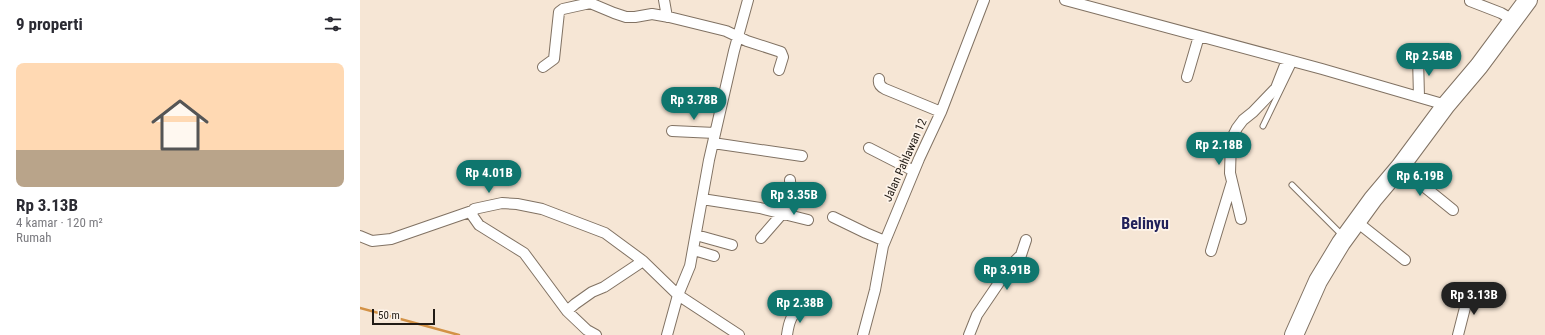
<!DOCTYPE html>
<html lang="id">
<head>
<meta charset="utf-8">
<style>
  body { margin:0; font-family:"Roboto Condensed",sans-serif; background:#f7f7f7; color:#2b2b33; height:100vh; display:flex; flex-direction:column; font-size:15px; white-space:nowrap }
  * { box-sizing:border-box; margin:0 }
  p { font-size:13px; color:#7c7c81 }
  .icon { flex:none; width:22px; height:22px; fill:none; stroke:currentColor; stroke-width:2; stroke-linecap:round; stroke-linejoin:round }
  .map { position:relative; flex:1; overflow:hidden }
  .panel { display:flex; flex-direction:column; background:#fff; width:360px }
  .panel>* { flex:none }
  .scale { position:absolute; left:12px; bottom:10px; width:63px; box-sizing:border-box; padding-left:4px; border:2px solid #211b15; border-top:0; font-size:11px; line-height:14px; white-space:nowrap; color:#211b15; -webkit-text-stroke:3px #fef4ea; paint-order:stroke }
  .price { position:absolute; translate:-50% -34px; padding:0 9px; border-radius:14px; background:#0f766e; color:#fff; font-size:13px; line-height:26px; filter:drop-shadow(0 1px 2px #0008) }
  .price::after { content:''; position:absolute; left:50%; top:24px; width:12px; height:9px; margin-left:-6px; background:inherit; clip-path:polygon(0 0,100% 0,50% 100%) }
  .price.active { background:#222; color:#fff }
  ul { padding:0; list-style:none }
  li { display:grid; align-content:center; gap:8px; height:212px; padding:0 16px }
  li span { display:grid; place-items:center; height:124px; border-radius:8px; color:#555 }
  li>.icon { margin-inline-start:auto }
  span .icon { width:72px; height:72px; fill:#fffc; stroke-width:1 }
  li b { font-size:17px }
  h2 { display:flex; justify-content:space-between; align-items:center; height:48px; padding:0 16px; font-size:17px }
  main { display:flex; flex:1; min-height:0 }
  .map>svg:first-child { display:block }
  .lines { fill:none; stroke-linecap:round; stroke-linejoin:round }
  .stream { stroke:#d39246; stroke-width:2.5 }
  .lane-casing { stroke:#817263; stroke-width:7 }
  .street-casing { stroke:#817263; stroke-width:12 }
  .highway-casing { stroke:#817263; stroke-width:20 }
  .lane { stroke:#fff; stroke-width:5 }
  .street { stroke:#fff; stroke-width:10 }
  .highway { stroke:#fff; stroke-width:18 }
  .labels { text-anchor:middle; stroke-width:3.5; stroke-linejoin:round; paint-order:stroke }
  .street-label { font-size:12px; fill:#211b15; stroke:#fef4ea }
  .district-label { font-size:16px; font-weight:bold; fill:#21215a; stroke:#fef4ea }
</style>
</head>
<body>
<main>
<section class="panel">
<h2>9 properti<svg class="icon" aria-label="filters" viewBox="0 0 24 24"><path d="M4 7h16M4 17h16"/><circle cx="9" cy="7" r="2"/><circle cx="15" cy="17" r="2"/></svg></h2>
<ul>
<li><span style="background:linear-gradient(#ffd9b3 70%,#b9a48a 0)"><svg class="icon" aria-label="home" viewBox="0 0 24 24"><path d="M3 11l9-7 9 7M6 9v11h12V9"/></svg></span><div><b>Rp 3.13B</b><p>4 kamar · 120 m²</p><p>Rumah</p></div></li>
</ul>
</section>
<div class="map">
<svg width="1185" height="335" viewBox="0 0 1185 335">
  <rect width="100%" height="100%" fill="#f6e6d5"/>
  <g class="lines">
    <path class="stream" d="M0,308L99,335"/>
    <defs>
      <path id="lane" d="M903,126L934,62
        M932,185L983,236"/>
      <path id="street" d="M304,0L307,17
        M705,0L962,69L1086,105
        M1110,1L1141,13L1153,20
        M1058,57L1059,97
        M183,67L194,59L199,12L203,9L230,3L254,13L266,17H275L292,14L309,17L366,31L387,41L421,52L423,57L419,70
        M827,77L839,36
        M519,79C518,84 521,87 525,89L581,112
        M312,131L355,133
        M353,143L442,156
        M509,148L554,171
        M1040,167L1093,210
        M342,199L400,208L448,220
        M473,217L506,233L525,241
        M881,219L870,173L871,140L877,128L883,120L893,112L916,88L927,60
        M997,222L1045,260
        M336,235L372,245
        M0,236L12,241L31,239L112,211
        M401,238L428,207L431,196L430,180
        M334,250L354,256
        M851,251L872,182
        M207,311L215,304L232,292L244,287L283,261
        M236,335L227,330L207,311L164,253L119,225L112,215L114,209L142,203L157,204L182,209L245,233L283,261L318,295L379,335
        M307,335L318,295L330,266L349,160L374,51L388,0
        M427,335C429,321 431,316 441,306
        M503,335L515,290L523,246L559,159L581,112L624,0
        M609,335L617,315L651,265L661,255L666,240
        M1098,335L1109,292"/>
      <path id="highway" d="M934,335L958,281L981,243L1013,199L1040,167L1086,105L1119,66L1168,0"/>
    </defs>
    <use href="#lane" class="lane-casing"/>
    <use href="#street" class="street-casing"/>
    <use href="#highway" class="highway-casing"/>
    <use href="#lane" class="lane"/>
    <use href="#street" class="street"/>
    <use href="#highway" class="highway"/>
  </g>
  <g class="labels">
    <g class="street-label">
      <text transform="translate(545 160) rotate(-66)" y="4">Jalan Pahlawan 12</text>
    </g>
    <g class="district-label">
      <text x="785" y="229">Belinyu</text>
    </g>
  </g>
</svg>
<div class="scale">50 m</div>
<b class="price" style="left:1069px;top:77px">Rp 2.54B</b>
<b class="price" style="left:334px;top:121px">Rp 3.78B</b>
<b class="price" style="left:859px;top:166px">Rp 2.18B</b>
<b class="price" style="left:129px;top:194px">Rp 4.01B</b>
<b class="price" style="left:1060px;top:197px">Rp 6.19B</b>
<b class="price" style="left:434px;top:216px">Rp 3.35B</b>
<b class="price" style="left:647px;top:291px">Rp 3.91B</b>
<b class="price active" style="left:1114px;top:316px">Rp 3.13B</b>
<b class="price" style="left:440px;top:324px">Rp 2.38B</b>
</div>
</main>
</body>
</html>
